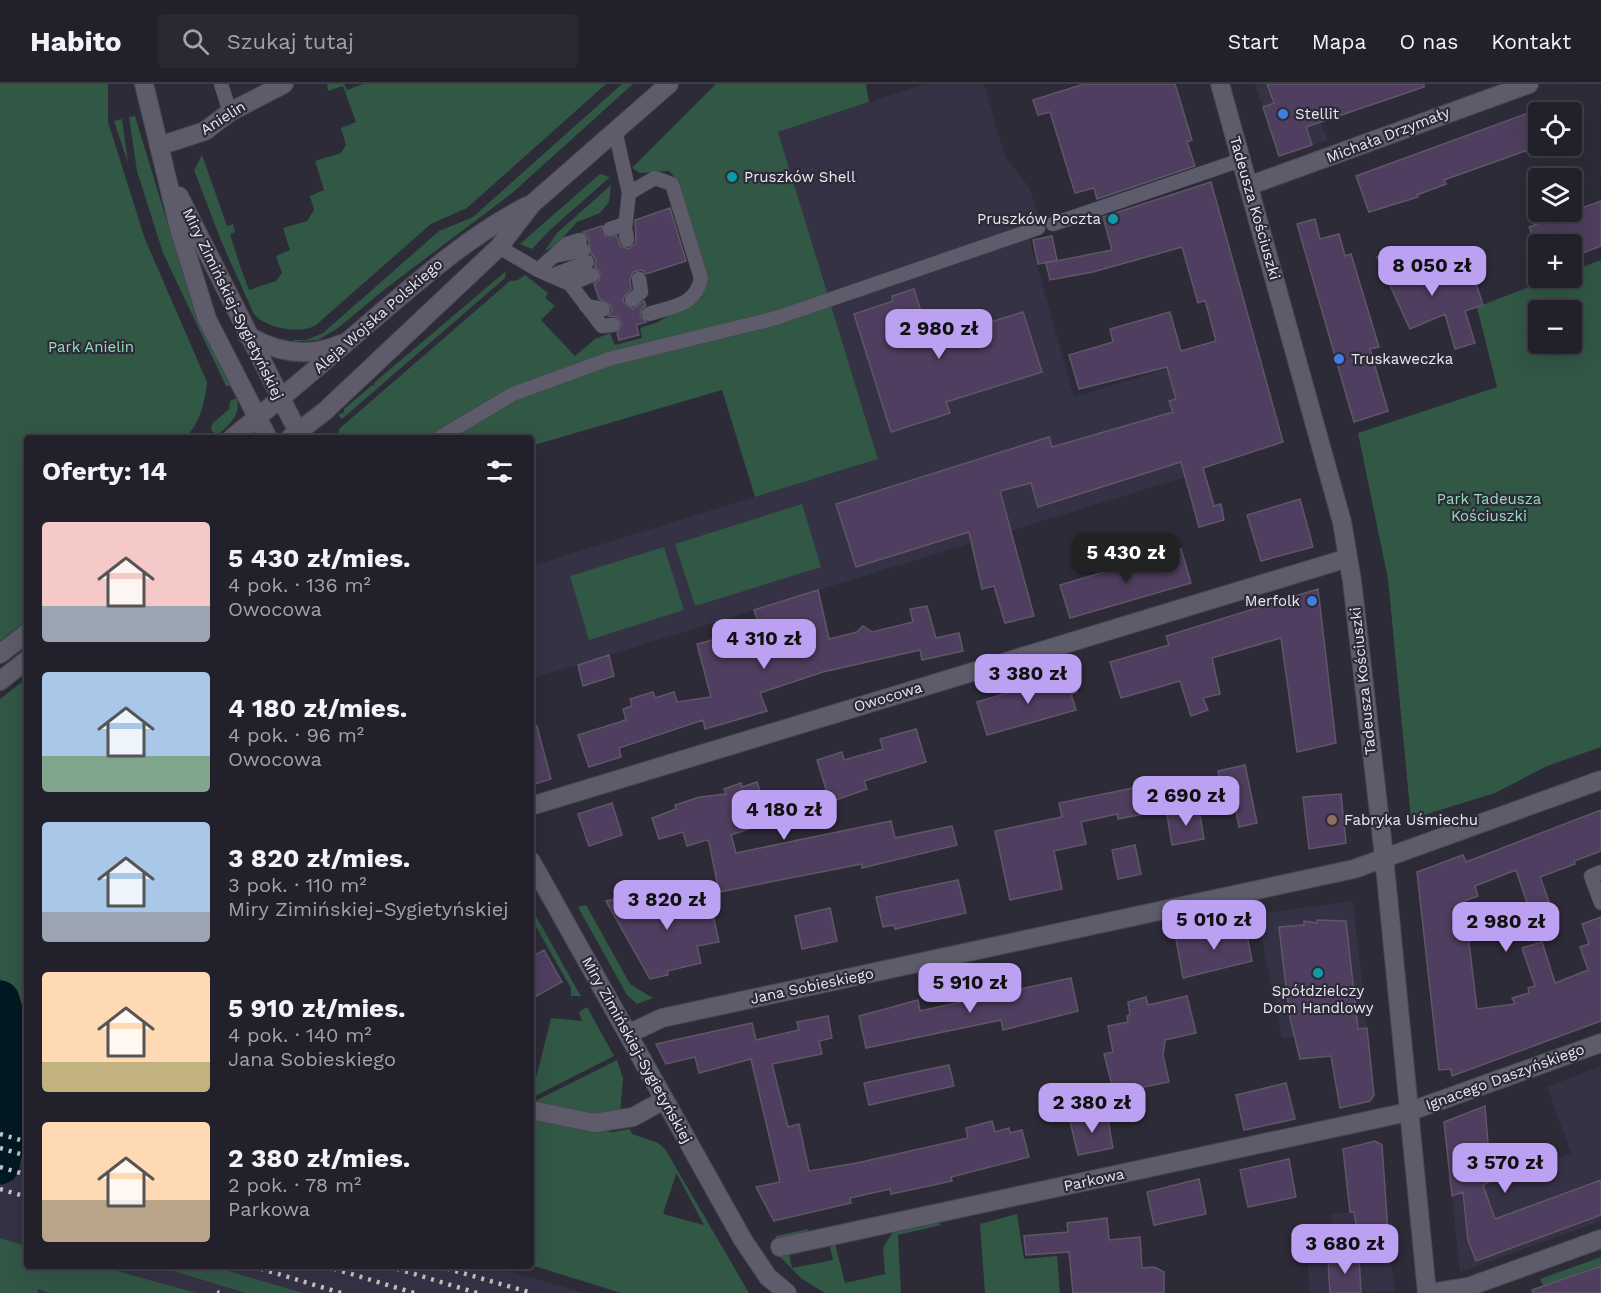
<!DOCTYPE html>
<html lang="pl">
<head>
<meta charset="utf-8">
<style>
  body { margin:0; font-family:"Work Sans",sans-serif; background:#2a2832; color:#f1f3f6; height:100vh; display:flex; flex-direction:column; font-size:22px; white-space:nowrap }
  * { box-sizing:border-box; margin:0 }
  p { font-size:20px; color:#a2a3a8 }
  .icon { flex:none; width:33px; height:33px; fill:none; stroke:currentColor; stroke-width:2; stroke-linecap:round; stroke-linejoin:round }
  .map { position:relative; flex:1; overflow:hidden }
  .drawer { position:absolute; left:24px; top:351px; width:510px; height:834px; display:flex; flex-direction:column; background:#22202a; border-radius:6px; box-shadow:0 6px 24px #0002,0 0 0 2px #3f3e47 }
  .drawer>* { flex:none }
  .tools { position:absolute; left:1528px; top:18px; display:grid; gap:12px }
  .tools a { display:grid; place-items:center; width:54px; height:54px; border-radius:6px; background:#22202a; box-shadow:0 6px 24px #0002,0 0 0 2px #3f3e47; font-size:30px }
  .price { position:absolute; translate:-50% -51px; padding:0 14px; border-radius:12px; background:#bca0f2; color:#111; font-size:20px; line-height:39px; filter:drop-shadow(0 2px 3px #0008) }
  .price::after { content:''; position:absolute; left:50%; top:36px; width:18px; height:14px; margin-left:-9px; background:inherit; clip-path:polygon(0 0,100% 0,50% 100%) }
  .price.current { background:#222; color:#fff }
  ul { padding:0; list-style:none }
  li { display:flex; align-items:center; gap:18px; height:150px; padding:0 18px }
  li span { display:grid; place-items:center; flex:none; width:168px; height:120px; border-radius:6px; color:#555 }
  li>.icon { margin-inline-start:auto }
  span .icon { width:72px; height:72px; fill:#fffc; stroke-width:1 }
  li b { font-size:26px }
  h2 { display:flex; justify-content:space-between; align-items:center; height:72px; padding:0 18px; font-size:26px }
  header { display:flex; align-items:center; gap:36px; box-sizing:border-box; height:84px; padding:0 30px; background:#22202a; border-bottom:2px solid #3f3e47 }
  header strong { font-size:28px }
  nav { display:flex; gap:33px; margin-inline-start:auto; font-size:21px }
  .search { width:420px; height:54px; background:#2a2832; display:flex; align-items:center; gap:15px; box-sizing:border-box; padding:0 21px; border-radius:6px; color:#a2a3a8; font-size:22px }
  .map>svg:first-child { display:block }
  .built { fill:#353245 }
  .green { fill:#315745; fill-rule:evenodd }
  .water { fill:#021922 }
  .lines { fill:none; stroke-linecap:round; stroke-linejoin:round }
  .river { stroke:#021922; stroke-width:39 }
  .building { fill:#4f3e5f; stroke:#5e5765; stroke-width:1.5 }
  .lane-casing { stroke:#494752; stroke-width:15 }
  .street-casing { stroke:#494752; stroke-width:20 }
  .secondary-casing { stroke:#494752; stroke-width:20 }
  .lane { stroke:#5e5c6b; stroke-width:14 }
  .street { stroke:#5e5c6b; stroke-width:18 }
  .secondary { stroke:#5e5c6b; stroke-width:18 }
  .rail { stroke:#c5c3cd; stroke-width:4.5; stroke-dasharray:3 6; stroke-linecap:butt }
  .shop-dot { fill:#3f7fe0; stroke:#2d2b38; stroke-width:2 }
  .culture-dot { fill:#0f9aa8; stroke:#2d2b38; stroke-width:2 }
  .education-dot { fill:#8d6e63; stroke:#2d2b38; stroke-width:2 }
  .labels { text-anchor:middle; stroke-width:4.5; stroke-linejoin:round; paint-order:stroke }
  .poi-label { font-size:15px; fill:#eae9f2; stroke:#2d2b38; text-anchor:start }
  .street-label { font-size:15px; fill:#eae9f2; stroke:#2d2b38 }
  .park-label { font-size:15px; fill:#95debb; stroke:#2d2b38 }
</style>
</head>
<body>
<header>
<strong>Habito</strong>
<div class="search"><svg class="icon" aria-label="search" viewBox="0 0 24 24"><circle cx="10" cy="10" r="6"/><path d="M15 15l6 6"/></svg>Szukaj tutaj</div>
<nav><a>Start</a><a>Mapa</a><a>O nas</a><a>Kontakt</a></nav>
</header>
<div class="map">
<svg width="1601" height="1209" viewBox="0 0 1601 1209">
  <rect width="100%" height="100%" fill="#2d2b38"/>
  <path class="built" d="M926,0H984L1005,73L1029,103L1038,131L1024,136L1074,313L1255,258L1284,358L1206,383L1204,387L531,595V482L878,375L778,48Z
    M1255,0H1322L1309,5L1327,56L1279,72Z
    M1353,817L1367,944L1282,954L1257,830Z
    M1601,982V1137L1460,1188L1452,1112L1571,1069L1547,1003Z
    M0,1039L27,1047V1162L0,1154Z
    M1384,1125L1395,1208L1310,1209L1305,1153L1333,1151L1331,1130Z
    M45,1182H493L584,1209H37Z"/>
  <path class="green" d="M0,0H108V38L145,155L207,298C205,319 200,339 185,354H27V536L0,557Z
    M327,0H344L347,6L363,0H606L467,124L431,140L316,241C301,251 265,244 254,230L222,159L194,86L202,71L227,142L233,140L235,148L230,150C236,170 242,188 249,206L276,197L282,189L276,172L290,166L283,144L307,137L314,126L310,112L324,106L315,77L341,69L346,61L341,44L356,38L343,2L328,7Z
    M622,0H633L511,110L385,205L338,244L318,256L292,258L293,256H306L323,249L439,147L473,133Z
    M716,0H866L869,18L778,48L878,375L755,413L722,306L531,362V354H338L339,345L510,197L518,196L525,191L548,209L545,214L555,222L541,236L575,272L595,255L610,249L615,261L642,254L640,244L656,239L701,214L708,197L679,98L669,87L640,89L632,84Z
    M135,32L196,233L231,302H226L163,169L137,87L129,33Z
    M122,35L128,79L114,37Z
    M600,90L610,93L551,145L532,165L520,160Z
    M611,101L609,118L600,129L577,138L558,159L544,168L557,149Z
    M1601,176V663L1547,682L1495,709L1411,735L1388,495L1358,349L1497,303L1477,223L1553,194H1572V187ZM1539,226H1572V260H1539Z
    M506,187L505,194L342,335L338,331L344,328V325L372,301L374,302L375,298Z
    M237,314C241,332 229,341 217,352L211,346L212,340L229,325L230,317Z
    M802,420L821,483L695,522L675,460Z
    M664,463L684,526L589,556L570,492Z
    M27,594V1027L20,1025L22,987L17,954L0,895V615Z
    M586,821L630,900L653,914L637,920L627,911L578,823Z
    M531,823L575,902L581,912H571V904L531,834Z
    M587,923L614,972L531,1014L551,934L582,937L579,928Z
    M0,957L5,988V1019L0,1018Z
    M617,976L623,994L620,1028L590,1032L537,1021V1016Z
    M531,1034L612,1048L630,1045L632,1050L658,1059L665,1065L749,1209H621L531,1181ZM676,1090H677L704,1141L663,1130Z
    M1017,1130L1024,1175L1057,1172L1060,1209H985L980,1140Z
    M937,1138L941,1141L898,1151L901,1209H825L802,1195L773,1166L776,1152L808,1145L807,1149L789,1169L792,1184L833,1176L830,1163L835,1160L845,1199L885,1190L883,1164L892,1149Z
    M0,1154L27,1162V1182H99L196,1209H49L39,1205L37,1209H0Z
    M1601,1173V1181L1543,1202L1540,1195Z
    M157,1182H211L303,1209H246Z"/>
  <path class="water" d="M0,895C15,943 32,993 15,1043L1,1039L6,1014L0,957Z"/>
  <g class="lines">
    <path class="river" d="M0,916L7,939L15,1002L0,1081"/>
  </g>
  <path class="building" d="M1084,0H1175L1192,56L1187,58L1195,82L1097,115L1094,104L1075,109L1050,28L1038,31L1033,16Z
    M1267,0H1424V3L1306,43L1312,61L1279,72L1263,23L1274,19Z
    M1539,25V62L1444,96L1446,100L1417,111L1418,113L1369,128L1356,92Z
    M1211,98L1283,358L1203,384L1214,422L1221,420L1224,436L1199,443L1181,378L1038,423L1031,399L1000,407L1034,532L1005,539L994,502L982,505L969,448L856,483L836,420L1049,353L1052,363L1173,328L1169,317L1176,315L1167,283L1079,305L1069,271L1113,258L1110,245L1170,228L1181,267L1216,257L1205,216L1198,219L1182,163L1093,188L1050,196L1046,179L1112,166L1103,133Z
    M1601,117V162L1572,173V160H1536L1529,143Z
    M670,124L686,177L646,190L642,186L633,188L630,196L631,205L624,213L623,218L633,225L644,217L646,222L642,224L640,232L646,238L636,241L639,251L619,256L617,249L622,240L617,233L608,232L612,227L611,221L599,215L594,200L599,196L600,188L595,183L596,175L591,170L588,153L583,148L602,142L605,152H617L620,162L629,165L636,159L635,136Z
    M1315,135L1320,155L1339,150L1345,172L1351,170L1379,263L1370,265L1388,327L1354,338L1297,140Z
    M1052,152L1057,176L1038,180L1033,156Z
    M1402,164L1413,195L1442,185L1446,199L1464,192L1466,200L1475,196L1483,221L1465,227L1475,259L1455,265L1445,230L1410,245L1377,173Z
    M914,205L930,257L1023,228L1042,288L946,318L950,329L891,348L854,230L893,217L892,212Z
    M1300,415L1313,463L1261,477L1247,431Z
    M1181,465L1191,499L1070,534L1060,501Z
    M1318,505L1336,659L1297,668L1281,554L1212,574L1220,610L1203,614L1208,626L1191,632L1180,597L1121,614L1110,578L1169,561L1166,552Z
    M818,506L829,555L857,548L863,542L872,548L913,538L910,525L927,522L936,554L959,549L963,567L922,576L920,566L823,588L760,609L767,627L705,645L703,636L619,664L621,673L589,683L578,651L626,636L623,625L632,622L630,615L653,608L655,614L674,608L677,618L711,613L697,560L760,543L754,526Z
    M609,571L614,592L583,602L578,581Z
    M1071,590L1077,608L1071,610L1076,626L987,651L977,618Z
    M531,642H537L551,695L531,701Z
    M916,645L926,678L864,697L867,705L830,718L817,676L842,668L844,676L883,665L880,655Z
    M1245,681L1257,739L1239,743L1233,712L1223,714L1218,687Z
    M757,698L770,738L731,751L736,769L891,737L895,754L952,742L957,761L862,784V780L719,808L709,758L706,756L687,762L683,748L659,755L652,734L676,725L675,721L700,713L726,710L724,705L741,699L742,703Z
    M1143,702L1149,729L1118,735L1117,730L1081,738L1086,760L1054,767L1062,805L1010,816L995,747L1062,733L1059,719Z
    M1341,710L1346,759L1309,765L1303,713Z
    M612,719L622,751L589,762L578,730Z
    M1199,725L1204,755L1172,761L1167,731Z
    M1601,726V767L1574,777L1575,780L1540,793L1552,826L1532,833L1516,786L1475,802L1478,812L1464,817L1477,925L1515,920L1512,914L1529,909L1528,904L1535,902L1522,864L1542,858L1555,899L1588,886L1580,863L1589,860L1582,840L1601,833V937L1452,992L1451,985L1439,986L1417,788L1463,771L1466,778Z
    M1135,761L1141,790L1118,795L1112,766Z
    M958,796L966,829L895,845L894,841L883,843L876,813Z
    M708,808L719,858L697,862L701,879L667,887L668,891L650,895L606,817L633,811L637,824Z
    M830,824L837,857L802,865L795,832Z
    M1317,836L1346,837L1358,945L1367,944L1374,1011L1370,1017L1340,1024L1331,972L1300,975L1290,934L1282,870L1279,843L1304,841V837L1317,839Z
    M1245,841L1252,877L1183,894L1176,855Z
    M544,866L562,898L531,915V873Z
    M1071,894L1078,927L1003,946L1001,936L866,964L859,932L918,916L920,927Z
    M1187,912L1196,949L1165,956L1163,971L1169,998L1114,1009L1104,970L1113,968L1108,942L1128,938L1127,932L1130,931L1128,918L1146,913L1148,921Z
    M828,932L832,954L819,957L822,970L772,980L788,1043L799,1040L809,1087L857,1079L968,1054L966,1044L992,1037L995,1048L1009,1044L1010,1049L1022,1046L1029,1073L951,1093L952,1097L891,1110L890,1105L850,1114L851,1119L774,1137L756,1103L780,1098L751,975L699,989L695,973L666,980L656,960L752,939L756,956L799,946L797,938Z
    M949,981L954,1002L869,1021L864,999Z
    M1286,999L1295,1035L1244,1046L1236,1011Z
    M1485,1022L1491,1097L1483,1101L1495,1135L1601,1096V1131L1476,1177L1468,1156L1463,1108L1452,1112L1444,1038Z
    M1107,1030L1113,1064L1078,1071L1070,1037Z
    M1375,1057L1382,1061L1388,1148L1358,1151L1354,1128H1350L1343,1065Z
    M1289,1075L1296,1113L1248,1123L1240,1086Z
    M1199,1095L1206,1130L1154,1141L1147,1108Z
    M1107,1134L1109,1156L1140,1153L1142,1184L1154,1183L1164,1188V1209H1073L1069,1168L1026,1171L1024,1152L1068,1148L1067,1139Z
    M1359,1173L1361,1209H1330L1328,1175Z
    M1601,1182V1209H1533L1532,1206Z"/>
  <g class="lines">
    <defs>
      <path id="lane" d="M221,0L230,28
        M615,46L629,109L625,144L627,156
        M629,109L655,94L672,100L701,194C696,222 673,222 649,230
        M1053,140L1241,76
        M610,145L625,140
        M499,163L538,186L570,200L602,242L613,241
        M554,172L583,166
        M538,186L567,160L580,156
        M554,191L587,178
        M570,200L592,191
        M632,216L641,208L639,195
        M586,222L603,225
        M439,354L513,310L609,275L776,234L1038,144
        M1601,788L1591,792L1601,819"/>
      <path id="street" d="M159,62L205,47L230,28L284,0
        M1248,102L1529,0
        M531,722L1348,474
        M628,950L662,934L1354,785L1601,696
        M531,1026L594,1039L633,1033L664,1016
        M780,1163L1408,1028L1601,959
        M1430,1209L1468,1203L1601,1155"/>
      <path id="secondary" d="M144,0L179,144L207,235L268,354
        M1220,0L1342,438L1352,497L1384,772L1427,1209
        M179,112L301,354
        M247,251C277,269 309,274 341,260
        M232,354C278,317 324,278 369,239C420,196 467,153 527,122
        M290,354L325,327L499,163L532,120L669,0
        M0,570L27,549
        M0,597L27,576
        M531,777L743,1156L768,1193L787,1209"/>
    </defs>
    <use href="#lane" class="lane-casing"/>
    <use href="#street" class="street-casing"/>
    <use href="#secondary" class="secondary-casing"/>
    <use href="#lane" class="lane"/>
    <use href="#street" class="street"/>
    <use href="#secondary" class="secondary"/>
    <path class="rail" d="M0,1050L27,1058
      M0,1064L27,1072
      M0,1083L27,1091
      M0,1105L27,1113
      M252,1182L341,1209
      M325,1182L414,1209
      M388,1182L477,1209
      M438,1182L532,1209
      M217,1208L219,1209"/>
  </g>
  <g class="shop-dot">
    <circle cx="1283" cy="30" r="6"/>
    <circle cx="1339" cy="275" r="6"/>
    <circle cx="1312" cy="517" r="6"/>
  </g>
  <g class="culture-dot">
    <circle cx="732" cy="93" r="6"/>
    <circle cx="1113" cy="135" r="6"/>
    <circle cx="1318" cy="889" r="6"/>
  </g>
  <circle class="education-dot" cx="1332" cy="736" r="6"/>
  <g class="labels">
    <g class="poi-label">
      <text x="1295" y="35">Stellit</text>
      <text x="744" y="98">Pruszków Shell</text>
      <text x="1101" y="140" text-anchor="end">Pruszków Poczta</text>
      <text x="1351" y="280">Truskaweczka</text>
      <text x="1300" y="522" text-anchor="end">Merfolk</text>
      <text x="1344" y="741">Fabryka Uśmiechu</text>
      <text x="1318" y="912" text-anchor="middle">Spółdzielczy<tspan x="1318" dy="17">Dom Handlowy</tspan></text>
    </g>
    <g class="street-label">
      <text transform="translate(223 34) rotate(-32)" y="5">Anielin</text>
      <text transform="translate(1388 51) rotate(-21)" y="5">Michała Drzymały</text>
      <text transform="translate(1255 124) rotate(74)" y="5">Tadeusza Kościuszki</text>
      <text transform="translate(233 220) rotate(64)" y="5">Miry Zimińskiej-Sygietyńskiej</text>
      <text transform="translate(378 232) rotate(-41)" y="5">Aleja Wojska Polskiego</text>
      <text transform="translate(1363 597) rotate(-96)" y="5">Tadeusza Kościuszki</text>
      <text transform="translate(888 613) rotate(-17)" y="5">Owocowa</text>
      <text transform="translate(812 902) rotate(-12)" y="5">Jana Sobieskiego</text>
      <text transform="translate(637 966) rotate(61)" y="5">Miry Zimińskiej-Sygietyńskiej</text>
      <text transform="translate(1505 993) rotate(-20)" y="5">Ignacego Daszyńskiego</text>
      <text transform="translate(1094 1096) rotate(-12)" y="5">Parkowa</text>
    </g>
    <g class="park-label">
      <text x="91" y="268">Park Anielin</text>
      <text x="1489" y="420">Park Tadeusza<tspan x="1489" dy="17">Kościuszki</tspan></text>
    </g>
  </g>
</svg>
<div class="tools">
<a><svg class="icon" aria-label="locate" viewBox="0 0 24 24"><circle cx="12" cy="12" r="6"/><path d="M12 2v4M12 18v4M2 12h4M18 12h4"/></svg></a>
<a><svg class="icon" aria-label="layers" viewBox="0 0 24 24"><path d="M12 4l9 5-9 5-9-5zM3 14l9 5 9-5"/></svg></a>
<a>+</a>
<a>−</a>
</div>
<b class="price" style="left:1432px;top:213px">8 050 zł</b>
<b class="price" style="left:939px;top:276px">2 980 zł</b>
<b class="price current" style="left:1126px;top:500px">5 430 zł</b>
<b class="price" style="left:764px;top:586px">4 310 zł</b>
<b class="price" style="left:1028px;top:621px">3 380 zł</b>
<b class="price" style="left:1186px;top:743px">2 690 zł</b>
<b class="price" style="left:784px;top:757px">4 180 zł</b>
<b class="price" style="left:667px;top:847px">3 820 zł</b>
<b class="price" style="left:1214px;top:867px">5 010 zł</b>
<b class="price" style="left:1506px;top:869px">2 980 zł</b>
<b class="price" style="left:970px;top:930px">5 910 zł</b>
<b class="price" style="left:1092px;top:1050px">2 380 zł</b>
<b class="price" style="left:1505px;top:1110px">3 570 zł</b>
<b class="price" style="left:1345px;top:1191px">3 680 zł</b>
<section class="drawer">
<h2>Oferty: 14<svg class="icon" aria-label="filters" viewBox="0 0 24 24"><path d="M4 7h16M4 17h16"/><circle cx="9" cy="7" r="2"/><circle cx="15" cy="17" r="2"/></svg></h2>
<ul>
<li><span style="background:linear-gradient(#f6c9c9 70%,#9aa5b1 0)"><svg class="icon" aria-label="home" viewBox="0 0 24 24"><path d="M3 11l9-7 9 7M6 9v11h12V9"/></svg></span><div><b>5 430 zł/mies.</b><p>4 pok. · 136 m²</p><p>Owocowa</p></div></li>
<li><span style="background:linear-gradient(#a9c7e8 70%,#7fa58c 0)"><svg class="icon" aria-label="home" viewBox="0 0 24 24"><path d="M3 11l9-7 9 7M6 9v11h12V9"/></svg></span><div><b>4 180 zł/mies.</b><p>4 pok. · 96 m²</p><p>Owocowa</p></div></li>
<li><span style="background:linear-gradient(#a9c7e8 75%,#9aa5b1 0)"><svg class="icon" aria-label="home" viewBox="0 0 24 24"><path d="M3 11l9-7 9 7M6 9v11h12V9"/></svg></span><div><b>3 820 zł/mies.</b><p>3 pok. · 110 m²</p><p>Miry Zimińskiej-Sygietyńskiej</p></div></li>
<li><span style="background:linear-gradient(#ffd9b3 75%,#c2b280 0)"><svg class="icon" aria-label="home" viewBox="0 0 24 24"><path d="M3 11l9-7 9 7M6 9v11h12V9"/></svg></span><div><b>5 910 zł/mies.</b><p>4 pok. · 140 m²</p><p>Jana Sobieskiego</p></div></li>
<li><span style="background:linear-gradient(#ffd9b3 65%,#b9a48a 0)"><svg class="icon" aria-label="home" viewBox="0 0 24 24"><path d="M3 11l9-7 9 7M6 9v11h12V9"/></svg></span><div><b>2 380 zł/mies.</b><p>2 pok. · 78 m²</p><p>Parkowa</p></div></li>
</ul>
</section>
</div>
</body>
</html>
